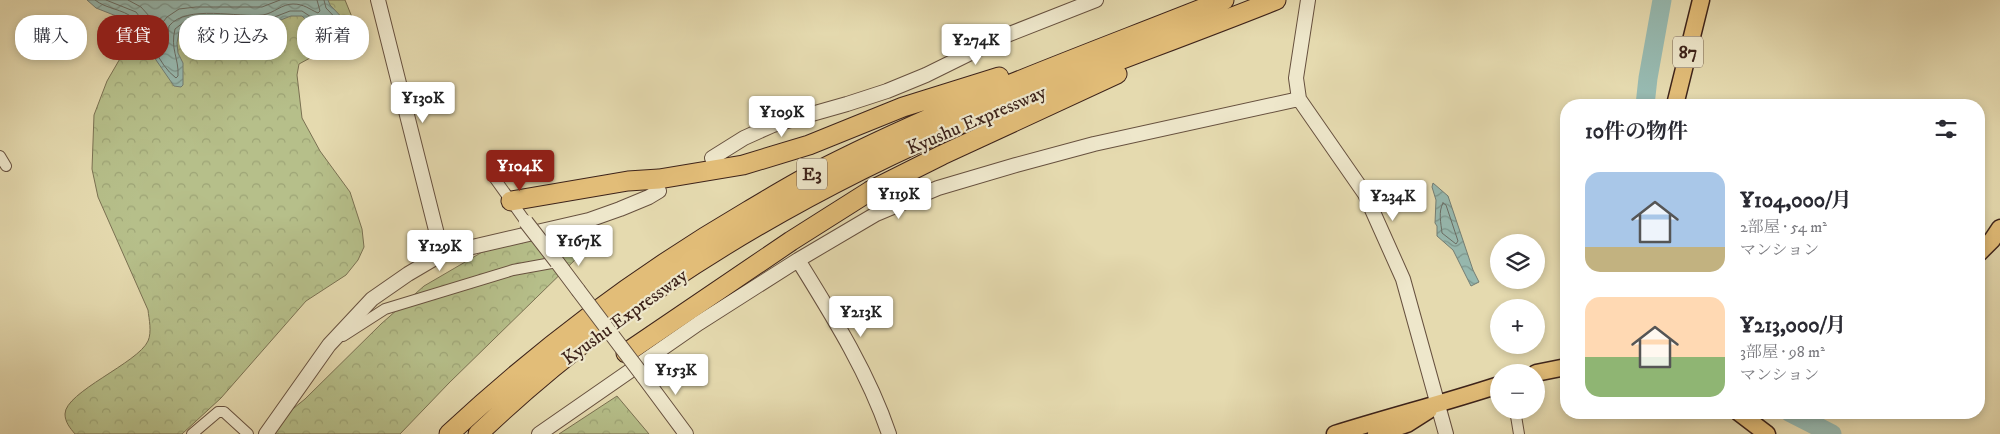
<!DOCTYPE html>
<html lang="ja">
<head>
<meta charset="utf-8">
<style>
  body { margin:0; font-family:"IM FELL DW Pica","Noto Serif JP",serif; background:#f7f7f7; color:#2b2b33; height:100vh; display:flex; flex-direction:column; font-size:19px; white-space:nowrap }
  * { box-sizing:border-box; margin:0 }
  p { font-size:16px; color:#7c7c81 }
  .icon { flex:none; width:28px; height:28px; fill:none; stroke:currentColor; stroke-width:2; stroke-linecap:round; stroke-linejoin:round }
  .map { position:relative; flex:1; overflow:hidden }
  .side { position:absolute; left:1560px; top:99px; width:425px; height:320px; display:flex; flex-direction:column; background:#fff; border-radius:20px; box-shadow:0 2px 8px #0003 }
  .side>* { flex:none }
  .hud { position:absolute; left:15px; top:15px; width:475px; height:45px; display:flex; gap:10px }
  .buttons { position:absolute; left:1490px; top:234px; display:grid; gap:10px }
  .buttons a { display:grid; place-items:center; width:55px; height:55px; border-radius:50%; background:#fff; box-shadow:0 2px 8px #0003; font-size:25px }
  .price { position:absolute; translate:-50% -42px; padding:0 11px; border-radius:5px; background:#fff; color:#222; font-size:16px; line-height:32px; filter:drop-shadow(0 1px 2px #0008) }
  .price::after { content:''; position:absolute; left:50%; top:30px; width:15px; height:11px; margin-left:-8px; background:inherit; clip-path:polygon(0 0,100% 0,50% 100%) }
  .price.current { background:#8f2418; color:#fff }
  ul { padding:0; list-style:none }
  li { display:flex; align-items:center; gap:15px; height:125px; padding:0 25px }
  li span { display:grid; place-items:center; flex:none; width:140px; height:100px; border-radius:15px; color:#555 }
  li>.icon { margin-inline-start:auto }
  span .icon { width:60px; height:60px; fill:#fffc; stroke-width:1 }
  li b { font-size:21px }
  h2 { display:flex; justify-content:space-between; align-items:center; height:60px; padding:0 25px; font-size:21px }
  .pill { padding:0 18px; border-radius:20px; background:#fff; box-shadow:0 2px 8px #0003; font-size:18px; line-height:45px }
  .pill.current { background:#8f2418; color:#fff }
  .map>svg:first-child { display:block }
  .forest { fill:url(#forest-crowns); stroke:#7a7152 }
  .water { fill:url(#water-waves); stroke:#737e75 }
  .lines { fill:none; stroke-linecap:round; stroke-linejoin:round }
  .shore { stroke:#6a6e66; stroke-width:1 }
  .river { stroke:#97bab1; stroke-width:19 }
  .minor-casing { stroke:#67513f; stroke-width:12 }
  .tertiary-casing { stroke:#67513f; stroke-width:16 }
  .primary-casing { stroke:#3d231a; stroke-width:19 }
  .motorway-casing { stroke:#3d231a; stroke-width:21 }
  .minor { stroke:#eee7cb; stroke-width:10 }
  .tertiary { stroke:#eee7cb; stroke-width:14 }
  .primary { stroke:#e2bd78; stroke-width:16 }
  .motorway { stroke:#e2bd78; stroke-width:19 }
  .tertiary-bridge-casing { stroke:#67513f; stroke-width:16; stroke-linecap:butt }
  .tertiary-bridge { stroke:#eee7cb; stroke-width:14 }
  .labels { text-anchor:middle; stroke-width:4.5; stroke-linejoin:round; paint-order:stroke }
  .shield { fill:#eee7cb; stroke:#725e4f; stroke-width:1 }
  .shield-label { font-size:18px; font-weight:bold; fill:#3d231a }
  .street-label { font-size:19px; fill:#3d231a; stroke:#eee7cb }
</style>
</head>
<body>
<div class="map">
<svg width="2000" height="434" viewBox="0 0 2000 434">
  <defs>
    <pattern id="forest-crowns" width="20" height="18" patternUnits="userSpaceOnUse" patternTransform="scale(1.25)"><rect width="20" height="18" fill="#b6bf8a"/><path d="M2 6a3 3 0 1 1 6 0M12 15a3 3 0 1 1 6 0" fill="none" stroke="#9da476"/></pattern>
    <pattern id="water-waves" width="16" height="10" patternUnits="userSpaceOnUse" patternTransform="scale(1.25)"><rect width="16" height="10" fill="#97bab1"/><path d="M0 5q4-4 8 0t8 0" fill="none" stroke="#7c978f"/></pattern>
  </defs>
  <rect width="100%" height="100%" fill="#e5daaf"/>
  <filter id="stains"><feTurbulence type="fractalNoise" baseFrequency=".004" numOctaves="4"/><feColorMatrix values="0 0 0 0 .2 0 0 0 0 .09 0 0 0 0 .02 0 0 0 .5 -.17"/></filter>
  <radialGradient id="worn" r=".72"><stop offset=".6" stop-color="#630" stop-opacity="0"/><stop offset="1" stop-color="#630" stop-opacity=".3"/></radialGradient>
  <path class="forest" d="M120,0H345L363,44L359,55L310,58L299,64L297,75L302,118L320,151L350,192L362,229L364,247L358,260L346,275L306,301L221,398L182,434H75C70,428 65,422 65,414C65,392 138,363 148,341C152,332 149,319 148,310L98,197L92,169L94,115L107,81L125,50L126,9Z
    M585,222L592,230L590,239L580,255L449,383L400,434H262L305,399L381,324L424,286L484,251L524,233Z
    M617,396L649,434H559Z"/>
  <path class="water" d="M87,0H328L330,5L351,27V45L347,49H337L302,16H291L265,26L184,27L179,32L177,43L178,53L183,63V85L181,87L174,86L129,21L96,8Z
    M1433,183L1448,196L1473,270L1479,282L1471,286L1453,250L1437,236V226L1435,223L1436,200L1432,187Z"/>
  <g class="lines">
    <path class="shore" d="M95,0C106,9 123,9 133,18C151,35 157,64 176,78L178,76C179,58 170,49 175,29L184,22L264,21L290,11H302L314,19L334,41L338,44H345L346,29L326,8L324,0
      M106,0L136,12L164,49L166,47L169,26C187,4 238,18 263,15C274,13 282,4 293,4C304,4 309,9 318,13L320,11L317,0
      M128,0L141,7L159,27L167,17L179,9L196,7H262L280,0
      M1443,203L1446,205L1458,241L1456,244L1442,233C1441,223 1438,212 1443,203Z"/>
    <path class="river" d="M1645,105L1648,78L1662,0
      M1789,412L1832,434"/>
    <defs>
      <path id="minor" d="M0,156L6,166
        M493,176L526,222
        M343,336L385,309L513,270L557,262
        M1515,410L1519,434
        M192,434L218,412H224L248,434"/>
      <path id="tertiary" d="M378,0L442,254
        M1308,0L1296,78L1299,99L1365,194L1403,279L1446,434
        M712,158L744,138L773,125L847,104L887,91L926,75L1007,35L1096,0
        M798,260C832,315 868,372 889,434
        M557,262L578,290
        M643,376L686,434
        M266,434L329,345L372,299L408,274L442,254L589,220L620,209L649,197L659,191
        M539,434L699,323L798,260L876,214L938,188L1016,165L1094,144L1299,99"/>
      <path id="primary" d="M1675,105L1701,0
        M1979,253L1992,240L2000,228
        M1536,373L1566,367
        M1738,412L1767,434
        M1335,434C1389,417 1444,403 1499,385
        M1376,434L1407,424L1429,410"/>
      <path id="motorway" d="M511,201L628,181L659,179L743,165L809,145L903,107L999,77
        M626,353L791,241L870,191L942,155L1117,74
        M449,434C540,349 640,274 748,211C772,197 796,182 822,169C951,103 1089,54 1224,0
        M478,434C621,297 795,194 976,117C1075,75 1176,40 1276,0"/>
    </defs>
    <use href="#minor" class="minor-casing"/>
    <use href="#tertiary" class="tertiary-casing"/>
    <use href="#primary" class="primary-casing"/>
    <use href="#motorway" class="motorway-casing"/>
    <use href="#minor" class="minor"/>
    <use href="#tertiary" class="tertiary"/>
    <use href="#primary" class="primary"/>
    <use href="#motorway" class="motorway"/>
    <defs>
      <path id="tertiary-bridge" d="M526,222L557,262
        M578,290L643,376"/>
    </defs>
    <use href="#tertiary-bridge" class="tertiary-bridge-casing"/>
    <use href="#tertiary-bridge" class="tertiary-bridge"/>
  </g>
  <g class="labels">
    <g class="shield">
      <rect x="1673" y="36.5" width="30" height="31" rx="4"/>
      <rect x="797" y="158.5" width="30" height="31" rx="4"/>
    </g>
    <g class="shield-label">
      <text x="1688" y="58">87</text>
      <text x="812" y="180">E3</text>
    </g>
    <g class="street-label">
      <text transform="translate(976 119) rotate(-23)" y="7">Kyushu Expressway</text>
      <text transform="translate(624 316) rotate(-36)" y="7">Kyushu Expressway</text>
    </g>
  </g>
  <rect width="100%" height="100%" filter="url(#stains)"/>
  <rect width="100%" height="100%" fill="url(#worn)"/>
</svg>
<div class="buttons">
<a><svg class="icon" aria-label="layers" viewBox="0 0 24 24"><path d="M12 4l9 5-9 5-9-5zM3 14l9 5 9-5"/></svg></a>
<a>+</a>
<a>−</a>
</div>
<b class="price" style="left:976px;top:66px">¥274K</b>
<b class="price" style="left:423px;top:124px">¥130K</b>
<b class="price" style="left:782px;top:138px">¥109K</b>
<b class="price current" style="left:520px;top:192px">¥104K</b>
<b class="price" style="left:899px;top:220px">¥119K</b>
<b class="price" style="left:1393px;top:222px">¥234K</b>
<b class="price" style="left:579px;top:267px">¥167K</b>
<b class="price" style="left:440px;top:272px">¥129K</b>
<b class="price" style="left:861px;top:338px">¥213K</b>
<b class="price" style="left:676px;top:396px">¥153K</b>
<div class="hud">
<a class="pill">購入</a>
<a class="pill current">賃貸</a>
<a class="pill">絞り込み</a>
<a class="pill">新着</a>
</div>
<section class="side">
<h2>10件の物件<svg class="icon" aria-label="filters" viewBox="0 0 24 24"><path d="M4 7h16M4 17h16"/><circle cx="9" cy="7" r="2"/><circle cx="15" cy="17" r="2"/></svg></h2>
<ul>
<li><span style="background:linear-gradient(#a9c7e8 75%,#c2b280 0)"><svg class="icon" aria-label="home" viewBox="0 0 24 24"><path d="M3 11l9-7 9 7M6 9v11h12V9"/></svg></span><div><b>¥104,000/月</b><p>2部屋 · 54 m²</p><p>マンション</p></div></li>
<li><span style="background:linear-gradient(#ffd9b3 60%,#8fb573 0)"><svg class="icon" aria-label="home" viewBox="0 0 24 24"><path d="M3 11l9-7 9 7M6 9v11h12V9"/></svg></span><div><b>¥213,000/月</b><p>3部屋 · 98 m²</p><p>マンション</p></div></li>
</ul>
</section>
</div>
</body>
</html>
